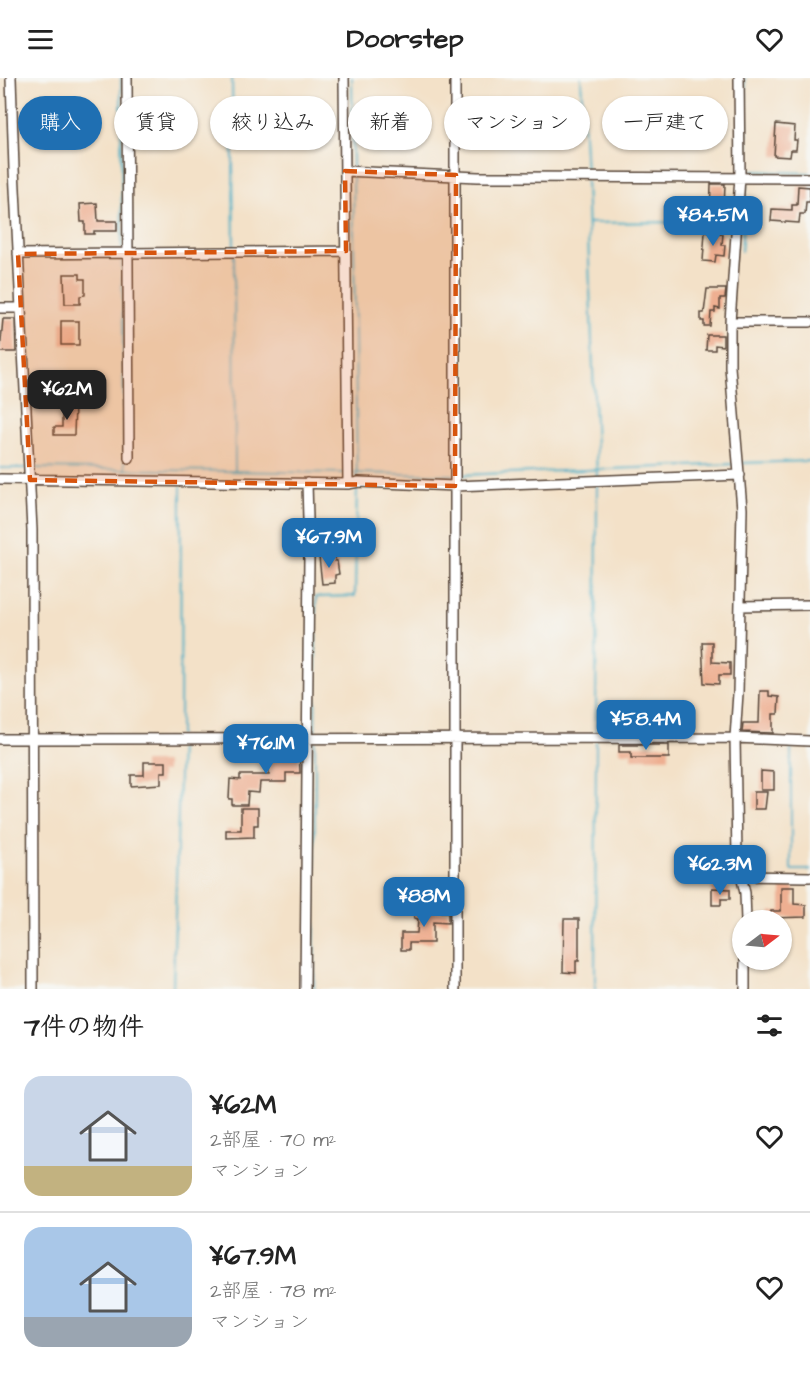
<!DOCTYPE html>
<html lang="ja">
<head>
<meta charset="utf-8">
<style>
  body { margin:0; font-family:"Architects Daughter","Klee One",sans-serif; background:#f2f2f2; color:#222; height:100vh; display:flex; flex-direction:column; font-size:22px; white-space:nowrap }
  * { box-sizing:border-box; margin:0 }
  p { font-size:20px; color:#767676 }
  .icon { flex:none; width:33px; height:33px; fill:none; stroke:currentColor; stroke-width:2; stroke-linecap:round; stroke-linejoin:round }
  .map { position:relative; height:911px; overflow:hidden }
  .sheet { display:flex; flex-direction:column; background:#fff; flex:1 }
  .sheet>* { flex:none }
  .top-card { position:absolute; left:18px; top:18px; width:774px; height:54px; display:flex; gap:12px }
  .needle { width:39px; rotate:74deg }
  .buttons { position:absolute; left:732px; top:832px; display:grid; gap:12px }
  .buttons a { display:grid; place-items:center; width:60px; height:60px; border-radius:50%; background:#fff; box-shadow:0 2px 4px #0004; font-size:30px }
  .price { position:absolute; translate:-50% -51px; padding:0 14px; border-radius:12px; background:#1f6fb2; color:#fff; font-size:20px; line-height:39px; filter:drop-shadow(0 2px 3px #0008) }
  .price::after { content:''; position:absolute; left:50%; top:36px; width:18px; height:14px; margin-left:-9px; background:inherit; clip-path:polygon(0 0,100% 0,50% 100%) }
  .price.selected { background:#222; color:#fff }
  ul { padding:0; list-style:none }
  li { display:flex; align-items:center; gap:18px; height:150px; padding:0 24px }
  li+li { border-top:2px solid #e0e0e0 }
  li span { display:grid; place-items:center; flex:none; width:168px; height:120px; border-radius:18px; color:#555 }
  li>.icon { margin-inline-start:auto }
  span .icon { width:72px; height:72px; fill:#fffc; stroke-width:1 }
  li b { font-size:26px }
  h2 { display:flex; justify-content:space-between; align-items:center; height:72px; padding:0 24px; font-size:26px }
  .pill { padding:0 21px; border-radius:27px; background:#fff; box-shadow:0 2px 4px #0004; font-size:21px; line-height:54px }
  .pill.selected { background:#1f6fb2; color:#fff }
  header { display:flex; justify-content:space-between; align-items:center; height:78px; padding:0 24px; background:#fff; font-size:27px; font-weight:800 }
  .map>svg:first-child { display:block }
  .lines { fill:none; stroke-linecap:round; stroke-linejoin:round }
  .stream { stroke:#46aec6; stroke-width:2 }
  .building { fill:#eeaf91 }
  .minor-casing { stroke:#574538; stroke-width:12 }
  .minor { stroke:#fff; stroke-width:9 }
  .marked { fill:#d7540e; fill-opacity:0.2; stroke:#d7540e; stroke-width:4.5; stroke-dasharray:12 8; stroke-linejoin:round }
</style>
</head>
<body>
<header><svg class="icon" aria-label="menu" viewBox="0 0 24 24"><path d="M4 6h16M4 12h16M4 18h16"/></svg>Doorstep<svg class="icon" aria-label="heart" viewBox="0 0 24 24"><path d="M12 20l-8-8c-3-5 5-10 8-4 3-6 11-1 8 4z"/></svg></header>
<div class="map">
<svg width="810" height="911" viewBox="0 0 810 911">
  <rect width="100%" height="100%" fill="#f6f6f2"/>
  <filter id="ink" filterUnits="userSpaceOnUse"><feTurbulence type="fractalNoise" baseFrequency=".0167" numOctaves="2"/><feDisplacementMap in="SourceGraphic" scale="12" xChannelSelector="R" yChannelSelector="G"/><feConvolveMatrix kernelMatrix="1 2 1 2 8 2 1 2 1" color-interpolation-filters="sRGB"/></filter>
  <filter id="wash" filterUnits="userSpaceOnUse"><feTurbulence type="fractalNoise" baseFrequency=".008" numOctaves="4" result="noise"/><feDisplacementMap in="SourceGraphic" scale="24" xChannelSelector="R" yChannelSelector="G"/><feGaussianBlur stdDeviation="1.35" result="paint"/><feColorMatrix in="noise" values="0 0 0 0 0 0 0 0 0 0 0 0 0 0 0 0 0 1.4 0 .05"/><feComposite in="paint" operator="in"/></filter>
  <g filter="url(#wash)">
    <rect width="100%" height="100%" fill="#f3e1c8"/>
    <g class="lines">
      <path class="stream" d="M121,0L122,171
        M232,0L234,171
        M352,0L353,90
        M581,0L586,96
        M745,0L748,96
        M749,93L810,95
        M353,96L357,402
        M586,102L597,399
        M588,145L685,144L734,148
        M740,149H743L747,101
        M741,173L743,149
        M122,177L125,392
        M234,177L235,393
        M741,385L810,383
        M0,390H27
        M33,390L345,395
        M351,395L453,397
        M459,397L735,386
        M180,657L181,408
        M315,657L316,519L355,518L357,408
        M596,657L597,405
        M791,666V792H810
        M173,911L180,663
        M314,911L315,663
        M595,911L596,663"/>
    </g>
    <g id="blocks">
      <path class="building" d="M776,46L795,48L794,62H797L796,72H791L790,79L774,78Z
        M711,106H725L724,132H718V139H710Z
        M798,108L810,109V124H806L805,136H800L799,145L771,143L772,131L792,132V127H797Z
        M97,125L98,143H117V153H94V156H85V144H81L80,126Z
        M705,154L723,156L722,167H725L724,178L716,177L715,184L703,183Z
        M64,196H80V201H85V217L80,218V226H65Z
        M707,211H726L725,220H720V231L715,230V234H711L710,248H704V243H701V235H704Z
        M3,241H15L16,274H0Z
        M61,243H79V267H61Z
        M707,257H723V268L715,267V272H706Z
        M62,327H75L74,357H54V349H62Z
        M334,477L335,483H337L339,496L335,497V505L322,506L319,479Z
        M702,564H712V584L730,585V597H719V606L704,605Z
        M760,613H769V618L779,619L778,636H773V655L742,654L743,645H759Z
        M619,667H669V680H631V674H619Z
        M287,669H299L300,695H286V704H260L259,715L248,714L247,727H232V721H229L230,701L240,702V697H269L268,675H287Z
        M144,684H166V694H161V706L131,708V697H144Z
        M761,693L774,694V712H761Z
        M754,714H767L765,731H754Z
        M241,730H258V747H254V759L226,760V752H241Z
        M781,809H794V826L806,827V839L771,840V833H781Z
        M712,810L730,811V821H721V827H712Z
        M414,833L448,834V845L433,844V865H409V872H401V855H417L418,841L414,840Z
        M564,841H579V883H576V895L563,894Z"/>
    </g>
  </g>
  <g filter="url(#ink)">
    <use href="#blocks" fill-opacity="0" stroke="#574538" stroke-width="1.5"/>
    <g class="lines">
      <defs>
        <path id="minor" d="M11,0L14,91L32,452L33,911
          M127,0L129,380
          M344,0L348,406
          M455,0V911
          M739,0L740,99L730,244V289L742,431L738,615L735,660L737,779L745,815L746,843
          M345,93L478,99L810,100
          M18,176L346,173
          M0,230H21
          M730,244H810
          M0,401L348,406L359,404L455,408L740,397
          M740,528L810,527
          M0,661L735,660L810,663
          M742,798L810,799
          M305,911L309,477L307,405
          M745,911V882"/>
      </defs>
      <use href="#minor" class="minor-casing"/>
      <use href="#minor" class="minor"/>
    </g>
  </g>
  <path class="marked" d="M345,93L456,97L455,408L30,402L18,176L346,173Z"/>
</svg>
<div class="buttons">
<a><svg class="needle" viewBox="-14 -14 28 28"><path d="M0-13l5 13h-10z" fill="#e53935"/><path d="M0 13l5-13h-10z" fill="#767676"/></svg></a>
</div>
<b class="price" style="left:713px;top:169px">¥84.5M</b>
<b class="price selected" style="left:67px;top:343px">¥62M</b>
<b class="price" style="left:329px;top:491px">¥67.9M</b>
<b class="price" style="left:646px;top:673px">¥58.4M</b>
<b class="price" style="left:266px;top:697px">¥76.1M</b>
<b class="price" style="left:720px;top:818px">¥62.3M</b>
<b class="price" style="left:424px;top:850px">¥88M</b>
<div class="top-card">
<a class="pill selected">購入</a>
<a class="pill">賃貸</a>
<a class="pill">絞り込み</a>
<a class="pill">新着</a>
<a class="pill">マンション</a>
<a class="pill">一戸建て</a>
</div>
</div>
<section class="sheet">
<h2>7件の物件<svg class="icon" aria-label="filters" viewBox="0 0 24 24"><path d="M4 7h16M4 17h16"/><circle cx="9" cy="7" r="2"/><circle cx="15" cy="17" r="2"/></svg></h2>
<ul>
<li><span style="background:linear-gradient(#c9d6e8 75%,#c2b280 0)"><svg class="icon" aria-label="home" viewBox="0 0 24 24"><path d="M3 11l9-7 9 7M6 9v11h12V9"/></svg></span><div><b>¥62M</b><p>2部屋 · 70 m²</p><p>マンション</p></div><svg class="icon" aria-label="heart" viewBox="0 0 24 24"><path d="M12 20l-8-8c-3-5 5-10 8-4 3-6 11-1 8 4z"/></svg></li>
<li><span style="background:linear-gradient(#a9c7e8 75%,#9aa5b1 0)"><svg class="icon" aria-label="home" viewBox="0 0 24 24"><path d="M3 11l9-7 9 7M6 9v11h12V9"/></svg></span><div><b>¥67.9M</b><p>2部屋 · 78 m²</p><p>マンション</p></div><svg class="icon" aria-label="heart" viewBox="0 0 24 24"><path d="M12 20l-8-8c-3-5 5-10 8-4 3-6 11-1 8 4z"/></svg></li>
</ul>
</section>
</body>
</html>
